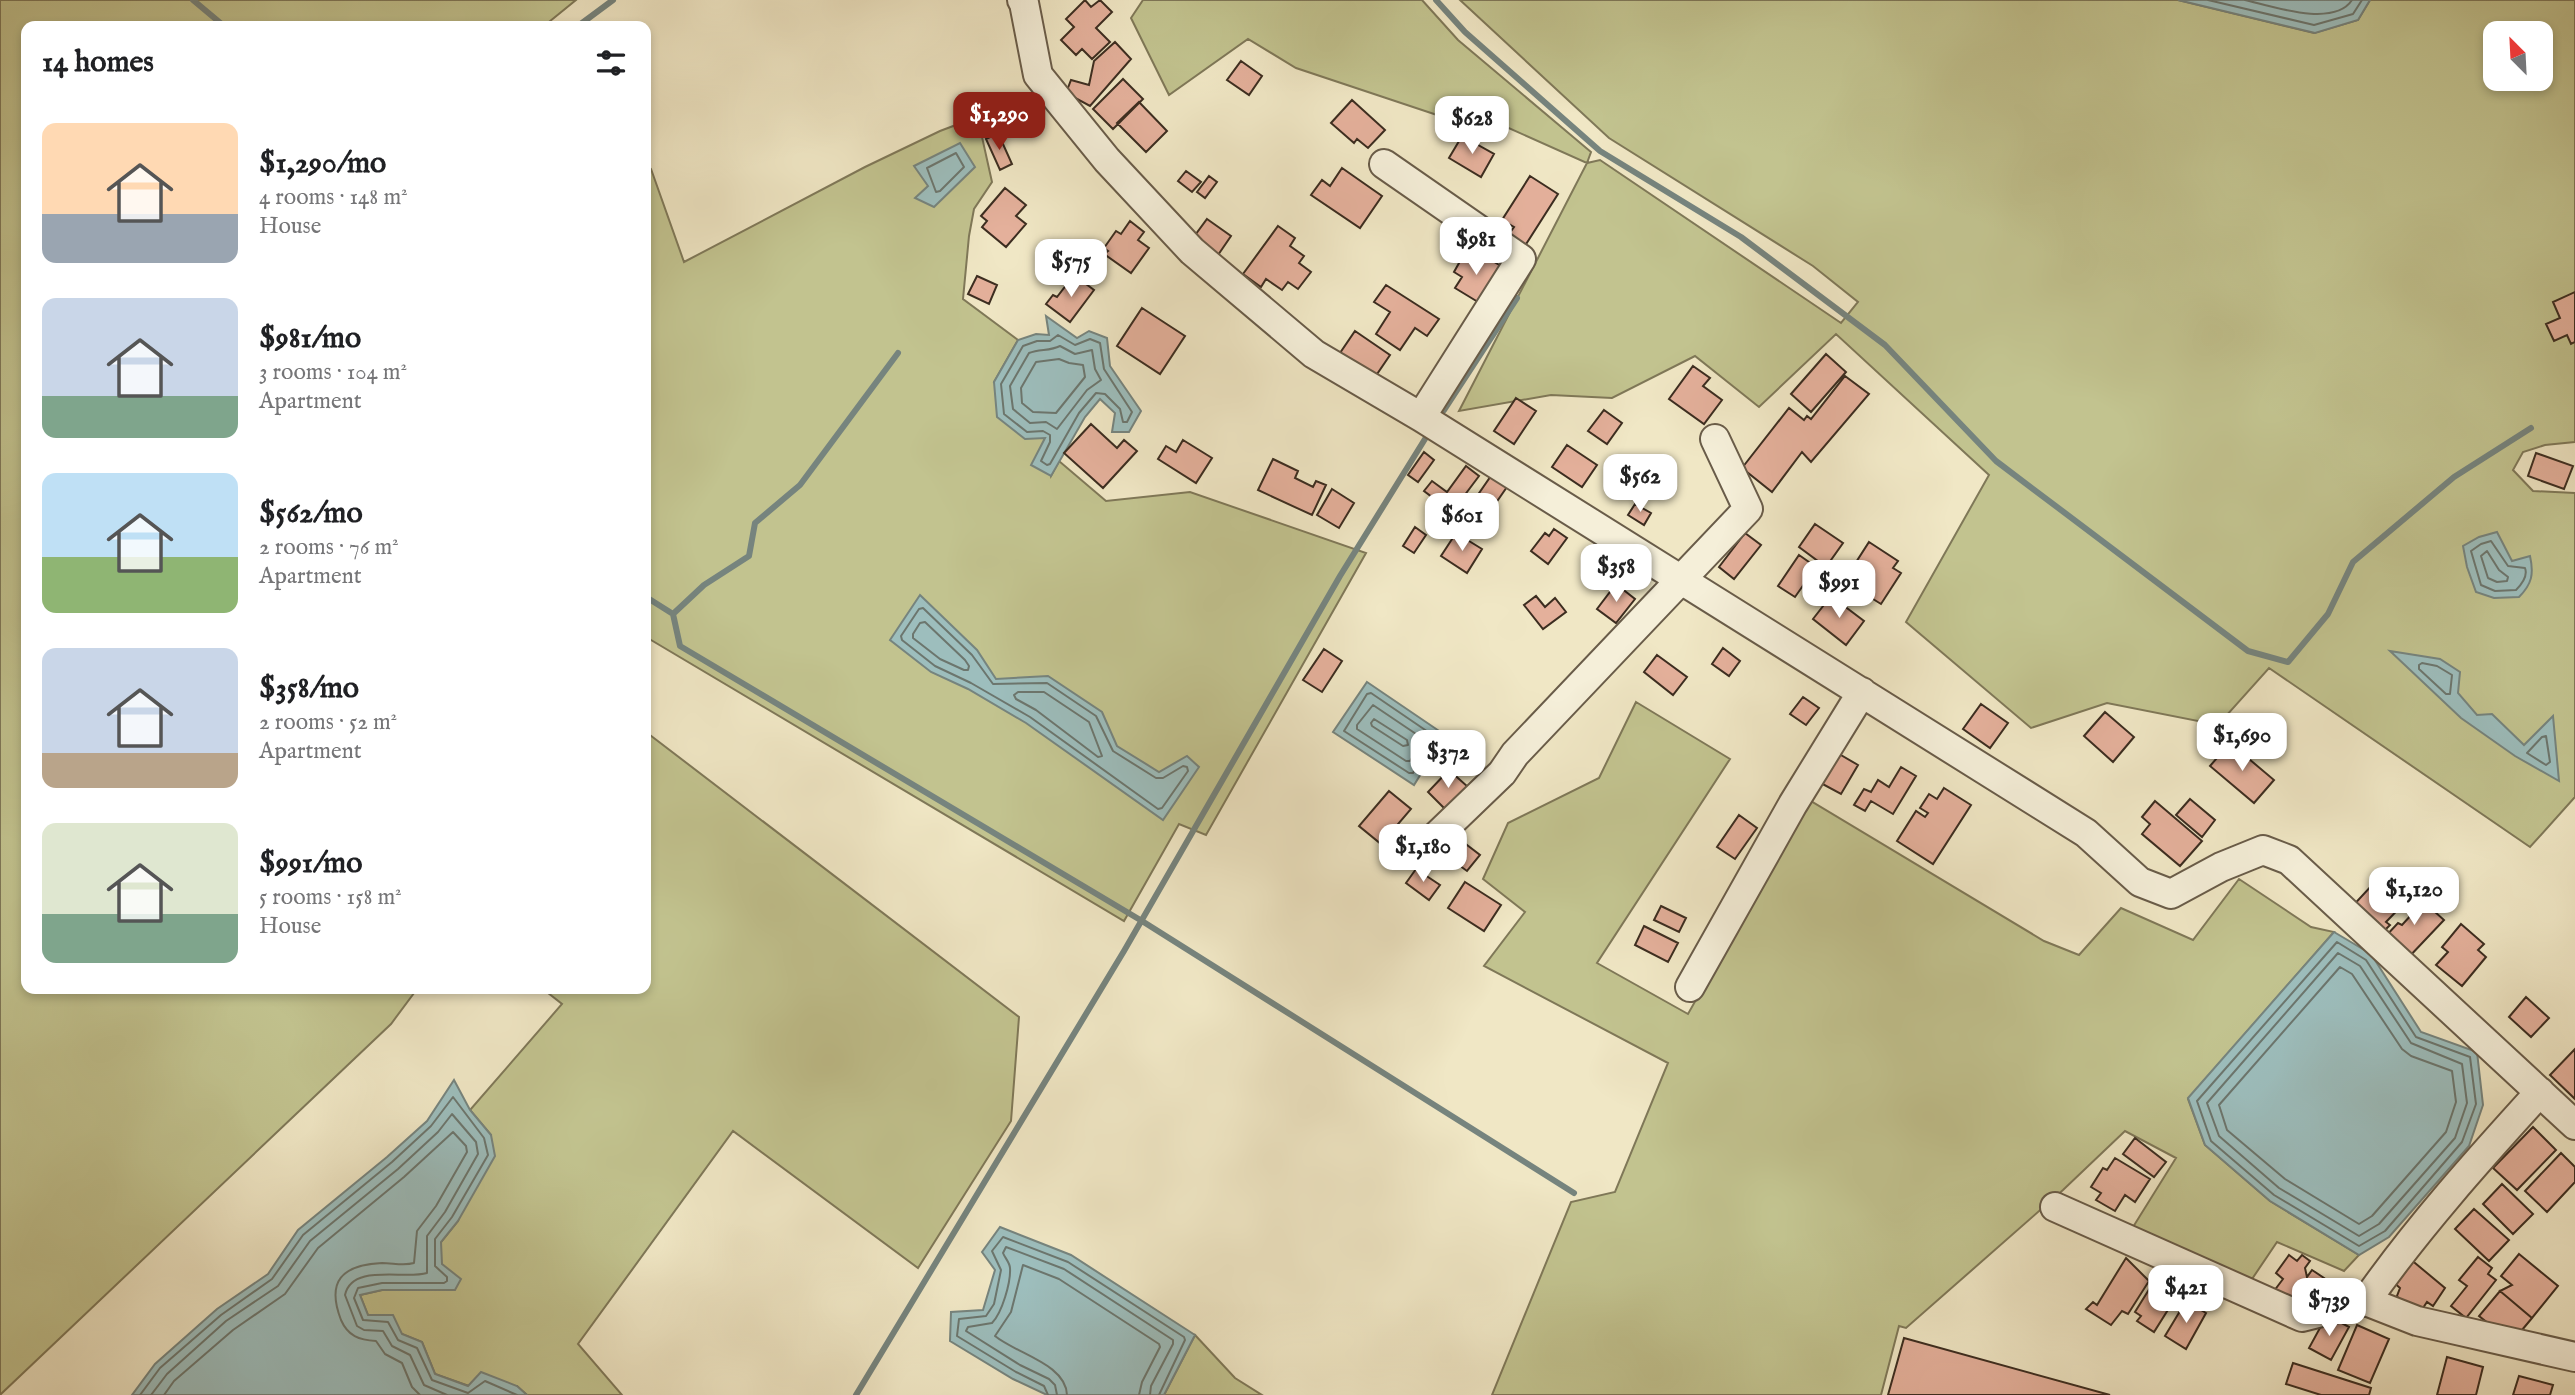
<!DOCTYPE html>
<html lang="en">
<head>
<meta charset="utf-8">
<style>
  body { margin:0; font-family:"IM FELL English",serif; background:#f2f2f2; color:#202124; height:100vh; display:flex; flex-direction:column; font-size:26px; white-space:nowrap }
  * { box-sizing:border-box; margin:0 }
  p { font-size:23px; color:#757577 }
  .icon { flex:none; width:38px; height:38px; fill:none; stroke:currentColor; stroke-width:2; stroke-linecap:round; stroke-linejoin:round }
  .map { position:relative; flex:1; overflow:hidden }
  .side { position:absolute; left:21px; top:21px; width:630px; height:973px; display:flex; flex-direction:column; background:#fff; border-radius:14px; box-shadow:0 4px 10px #0003 }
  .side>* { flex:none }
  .needle { width:46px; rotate:336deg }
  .buttons { position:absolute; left:2483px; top:21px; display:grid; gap:14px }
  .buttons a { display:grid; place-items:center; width:70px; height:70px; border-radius:14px; background:#fff; box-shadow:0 4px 10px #0003; font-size:35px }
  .price { position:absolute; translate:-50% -60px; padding:0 16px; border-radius:14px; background:#fff; color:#222; font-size:23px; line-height:46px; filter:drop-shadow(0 2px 4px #0008) }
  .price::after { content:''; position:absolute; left:50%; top:42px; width:21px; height:16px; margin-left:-10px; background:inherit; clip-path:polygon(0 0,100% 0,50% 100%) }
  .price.selected { background:#8f2418; color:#fff }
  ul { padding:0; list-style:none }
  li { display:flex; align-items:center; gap:21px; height:175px; padding:0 21px }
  li span { display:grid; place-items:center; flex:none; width:196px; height:140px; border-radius:14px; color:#555 }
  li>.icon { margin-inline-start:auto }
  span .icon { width:84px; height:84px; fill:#fffc; stroke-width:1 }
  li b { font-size:30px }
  h2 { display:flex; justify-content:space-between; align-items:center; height:84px; padding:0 21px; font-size:30px }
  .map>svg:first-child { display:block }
  .green { fill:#c2c38f; stroke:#7f7858; stroke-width:2; fill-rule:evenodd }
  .water { fill:#9dbebd; stroke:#76847e; stroke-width:2 }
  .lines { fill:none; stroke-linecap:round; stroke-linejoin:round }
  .shore { stroke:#6c766e; stroke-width:2 }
  .stream { stroke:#76847e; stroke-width:6 }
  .building { fill:#e4b09b; stroke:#3c2d20; stroke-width:2 }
  .minor-casing { stroke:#695c49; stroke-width:32 }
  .minor { stroke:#f5efd9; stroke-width:28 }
</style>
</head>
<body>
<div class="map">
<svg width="2575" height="1395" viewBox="0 0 2575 1395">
  <rect width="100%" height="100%" fill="#f0e7c5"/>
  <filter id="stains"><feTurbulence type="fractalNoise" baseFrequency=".00286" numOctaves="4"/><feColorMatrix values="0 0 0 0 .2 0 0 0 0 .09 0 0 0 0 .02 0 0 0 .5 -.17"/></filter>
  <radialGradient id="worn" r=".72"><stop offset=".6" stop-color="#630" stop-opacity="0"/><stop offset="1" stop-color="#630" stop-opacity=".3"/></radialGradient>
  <path class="green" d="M0,0H576L544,26H26V989H417L391,1024L0,1395Z
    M1143,0H1422L1458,40L1591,152L1587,163L1600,160L1841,323L1858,302L1813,266L1609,138L1460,0H2178L2314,33L2358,20L2370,0H2575V442L2545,445L2523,452L2513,470L2533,491L2575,493V797L2530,847L2269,668L2218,725L2107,703L2031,728L1906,622L1989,475L1836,334L1759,407L1695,356L1612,398L1551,395L1459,411L1587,163L1502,125L1440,116L1296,68L1248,39L1169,95L1131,18ZM2496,33H2541V79H2496Z
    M1014,103L980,128L992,182L974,209L969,236L963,299L1018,340L994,382L1045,437L1051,476L1059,461L1106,501L1190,492L1366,553L1206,835L1179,824L1124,921L646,637V164L651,169L684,262L865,167L940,131Z
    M1636,702L1730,759L1597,963L1688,1014L1809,800L2044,941L2079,955L2121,908L2193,940L2239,879L2311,927L2334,932L2188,1099L2205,1145L2270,1201L2359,1255L2344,1271L2277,1242L2250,1282L2133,1227L2176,1158L2125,1131L2063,1190L1906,1328L1899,1326L1881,1395H1492L1571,1202L1615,1192L1668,1063L1484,966L1525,912L1483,879L1508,823L1599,778Z
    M646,732L1019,1017L1011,1121L918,1268L733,1131L578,1344L622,1395H527L517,1386H469L435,1374L422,1342L402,1334L368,1315L360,1295L382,1290H431L441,1264V1242L458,1221L491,1135L470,1110L562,1004L543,989H646Z
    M1195,1335L1235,1378L1262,1395H1164Z"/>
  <path class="water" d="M2178,0H2370L2358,20L2315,33Z
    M960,143L975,167L934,207L915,198L928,186L914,166Z
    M1046,316L1077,338L1089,331L1107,338L1110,366L1141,411L1129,432H1112L1115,413L1100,399L1085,417L1051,476L1031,465L1045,438L1025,439L997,417L994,382L1018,340L1036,334L1049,335Z
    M2497,532L2512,561L2530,556C2534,574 2532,584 2519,597L2494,598L2476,592L2467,567L2463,546L2479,537Z
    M920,595L977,650L996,679L1048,676L1102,712L1117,746L1159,772L1187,756L1199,767L1163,820L1026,723L968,689L931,672L890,640Z
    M2390,651L2440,659L2460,672L2458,693L2477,715L2492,714L2524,745L2553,716L2559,781L2515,756L2461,718Z
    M1367,682L1445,735L1414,785L1333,732Z
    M2334,932L2371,954L2421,1032L2477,1052L2483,1105L2469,1146L2389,1237L2359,1255L2270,1201L2205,1145L2188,1098Z
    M454,1080L470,1110L491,1135L495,1156L458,1221L441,1242L442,1264L461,1279L455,1290H382L360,1295L368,1315H393L402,1334L422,1342L435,1374L468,1386L481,1372L517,1386L527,1395H132L155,1364L217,1309L268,1274L298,1230L387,1157L427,1121Z
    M1000,1227L1071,1255L1195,1335L1164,1395H1047L1013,1379L950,1341L951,1312L983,1310L995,1270L982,1252Z"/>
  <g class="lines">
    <path class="shore" d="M2208,0L2314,25L2353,14L2362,0
      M2245,0C2271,6 2334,28 2352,0
      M956,153L964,167L940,191L936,192L927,168Z
      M1058,335L1075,345L1090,339L1100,343L1104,369L1132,412L1127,422H1123L1120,409L1105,394L1096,393L1079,413L1050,464L1047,465L1041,461L1050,442V435L1043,431L1027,432L1004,414L1001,384L1023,346L1037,341H1050Z
      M1060,346L1075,354L1092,350L1095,369L1101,380L1087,390L1057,429L1046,422L1030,423L1013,409L1010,386L1029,353C1040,349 1050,351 1060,346Z
      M1059,359L1069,363L1083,365L1085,377L1056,413L1033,412L1022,403L1021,388L1036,362Z
      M2491,541L2508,566L2525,568C2528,576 2522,584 2516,590L2495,591L2481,585L2471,551L2481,544Z
      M2487,551L2499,570L2508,577L2507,581L2497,582L2488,578L2481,556Z
      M923,608L972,655L993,684L1047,683L1096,716L1113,751L1156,778H1163L1183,766L1187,767L1188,771L1162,808L1158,809L1030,717L971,683L935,666L902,640L901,636L919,609Z
      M925,622L965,660L969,666L968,670H964L940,659L913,638V634L920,623Z
      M2422,663L2437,666L2452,675L2450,694H2446L2419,669V665Z
      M1018,692H1044L1089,722L1102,756L1098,757L1036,710L1016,699L1014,695Z
      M1371,693L1434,736L1413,773H1409L1344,731L1367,694Z
      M1373,705L1422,738V742L1410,761H1406L1357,729V725Z
      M1374,719L1407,740L1408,745L1403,746L1372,726L1371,723Z
      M2546,736L2550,762L2546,765L2527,753L2542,737Z
      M2337,942L2366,960L2416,1037L2470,1057L2476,1104L2462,1142L2385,1231L2359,1246L2274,1195L2211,1141L2197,1101Z
      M2338,953L2360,966L2411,1043L2462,1064L2467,1103L2455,1138L2379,1224L2359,1236L2279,1188L2219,1136L2207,1103Z
      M2340,967L2352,974L2402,1049L2411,1056L2452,1071L2456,1102L2446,1132L2372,1216L2359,1224L2285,1179L2227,1130L2219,1105Z
      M140,1395L160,1368L221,1315L272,1279L303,1235L392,1162L431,1126L453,1097L484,1138L488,1155L452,1217L435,1239V1266L447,1277V1281L444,1283H382L358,1288L354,1298L363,1320L388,1322L398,1340L417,1348L432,1380L468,1393L485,1381L517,1395
      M151,1395L167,1374L226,1321L278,1286L310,1241L398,1169L438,1132L452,1114L476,1142L478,1154L445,1212L427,1236V1273C405,1280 352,1263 345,1295L357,1326L364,1330L383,1331L392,1346L410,1355L424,1385L447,1395
      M164,1395L174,1381L233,1330L285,1294L318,1248L404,1177L453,1132L466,1146L467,1152L436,1206L417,1231L414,1263C404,1266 393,1263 382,1263C342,1265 326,1281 341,1320C348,1336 359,1340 376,1341L385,1354L402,1363L412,1387L420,1395
      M1048,1395L1044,1386L1016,1372L957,1336L959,1319L986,1316L994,1304L1001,1270L992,1251L1003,1237L1068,1262L1184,1337L1185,1340L1159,1395
      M1057,1395L1055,1385L1049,1379L1020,1365L966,1331L968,1327L992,1323C1002,1313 1011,1282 1010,1268C1010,1263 1005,1258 1003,1253L1006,1247L1064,1269L1173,1340V1344L1151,1386L1150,1395
      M1067,1395C1066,1364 1017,1354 995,1336L1011,1312L1023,1265L1059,1279L1159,1344L1160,1347L1142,1382L1139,1395"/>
    <path class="stream" d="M193,0L224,26
      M1436,0L1465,32L1600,151L1741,237L1885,345L1996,461L2248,651L2288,662L2328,614L2353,562L2454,477L2531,428
      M578,26L613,0
      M1444,410L1517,298
      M646,597L673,614L680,646L1142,921L1574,1193
      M673,614L704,585L749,556L755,523L800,485L898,353
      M856,1395L1124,951L1340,576L1425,439"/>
  </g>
  <path class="building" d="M1085,0L1091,7L1100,0L1112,12L1096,28L1110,42L1092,59L1082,49L1076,55L1061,40L1074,27L1066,19Z
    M1115,42L1131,59L1090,106L1066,93L1071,80L1089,85L1094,61Z
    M1241,61L1262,76L1249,95L1227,80Z
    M1123,79L1143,99L1113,129L1093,109Z
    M1352,100L1385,130L1368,148L1357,139L1354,143L1331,123Z
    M1139,102L1167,131L1146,152L1117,123Z
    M998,133L1012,164L1000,170L986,139Z
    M1462,136L1494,154L1481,177L1449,158Z
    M1342,168L1382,196L1360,228L1311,195L1322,180L1330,186Z
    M1186,171L1201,182L1192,192L1178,181Z
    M1209,176L1217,182L1205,198L1197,192Z
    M1530,176L1558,194L1523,249L1506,238L1514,227L1502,220Z
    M1005,188L1026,205L1016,216L1026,224L1006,247L982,227L987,221L981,216Z
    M1207,219L1231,236L1218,255L1193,238Z
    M1130,221L1144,232L1138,240L1149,248L1131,273L1104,254L1108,251L1104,248L1116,231L1121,234Z
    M1278,226L1295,238L1290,246L1304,256L1299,263L1311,272L1298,289L1288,282L1282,290L1266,279L1261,287L1243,274Z
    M1463,256L1478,265L1484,256L1501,266L1478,302L1455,288L1462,277L1454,272Z
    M1074,275L1094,290L1070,322L1046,304L1053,295L1057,297Z
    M977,276L997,285L989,304L968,294Z
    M1386,285L1439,319L1427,336L1415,328L1400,350L1376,334L1390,312L1374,302Z
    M2575,292V342L2571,344L2567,335L2554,341L2546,324L2560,318L2553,302Z
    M1142,308L1185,336L1160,374L1117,346Z
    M1355,331L1390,355L1375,377L1340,353Z
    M1826,354L1846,372L1811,412L1791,394Z
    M1693,366L1710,378L1703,386L1722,400L1704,424L1669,399Z
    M1845,376L1869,394L1811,462L1802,452L1772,492L1742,468L1789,408L1804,420L1807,416L1811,419Z
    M1516,398L1536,411L1514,444L1494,431Z
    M1604,410L1622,423L1607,444L1588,431Z
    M1091,424L1117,448L1124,440L1137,451L1103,488L1064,453Z
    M1183,440L1212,458L1196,483L1158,459L1166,446L1176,452Z
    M1567,445L1597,465L1582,487L1552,467Z
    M1424,452L1434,460L1418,482L1408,475Z
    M2536,453L2573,466L2564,489L2528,476Z
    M1273,459L1298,471L1295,478L1313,487L1316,481L1326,485L1312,515L1258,490Z
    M1466,466L1479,476L1452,512L1424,491L1432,481L1447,492Z
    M1493,473L1509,484L1491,510L1475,499Z
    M1332,489L1354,503L1339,528L1317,515Z
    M1635,504L1651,513L1644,525L1628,515Z
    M1815,524L1843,543L1826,567L1799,547Z
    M1415,527L1426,535L1414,553L1403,546Z
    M1554,529L1567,538L1548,564L1531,551L1545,533L1549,536Z
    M1456,533L1482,549L1467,573L1441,556Z
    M1745,533L1761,545L1734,579L1719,567Z
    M1869,542L1898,561L1893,568L1901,573L1881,604L1844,581Z
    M1799,555L1816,567L1795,597L1778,586Z
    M1616,584L1635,599L1616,623L1597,609Z
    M1536,596L1545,607L1555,598L1566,612L1543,629L1524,605Z
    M1831,596L1864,621L1846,645L1813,619Z
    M1723,648L1740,661L1729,676L1712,664Z
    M1324,649L1342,661L1322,692L1303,680Z
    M1657,655L1687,677L1673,695L1644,672Z
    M1803,697L1819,708L1806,725L1790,714Z
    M1981,704L2008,723L1990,748L1963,729Z
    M2105,712L2134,737L2113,762L2084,736Z
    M2230,743L2274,780L2254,803L2210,766Z
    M1834,751L1858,765L1841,794L1817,781Z
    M1901,767L1916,776L1893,814L1871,801L1865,811L1854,805L1864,789L1871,792L1878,780L1889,787Z
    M1449,770L1468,787L1446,810L1428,792Z
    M1944,788L1971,805L1933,864L1897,841L1916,811L1925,817L1928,813L1920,808L1929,794L1937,799Z
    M1389,791L1411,809L1381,844L1359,826Z
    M2190,799L2215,820L2202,837L2176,815Z
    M2155,801L2202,841L2180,866L2142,834L2150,824L2142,817Z
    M1739,815L1757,828L1735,859L1717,847Z
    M1454,835L1480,855L1467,871L1441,852Z
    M1416,869L1440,885L1429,900L1406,883Z
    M2399,869L2404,873L2407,870L2414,876L2406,885L2414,893L2386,922L2390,925L2379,936L2349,910L2373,884L2377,887L2389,873L2393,876Z
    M1465,882L1501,905L1484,931L1448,908Z
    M2414,893L2444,920L2407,959L2384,938L2398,923L2402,925L2413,913L2403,905Z
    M1661,906L1686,918L1679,932L1654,920Z
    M2461,924L2484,944L2478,950L2486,957L2462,986L2436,965L2448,952L2442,947Z
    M1644,926L1678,943L1668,962L1635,945Z
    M2526,997L2549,1018L2531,1037L2509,1017Z
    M2575,1049V1099L2550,1075Z
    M2533,1127L2556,1150L2517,1190L2493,1168Z
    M2135,1138L2166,1162L2154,1177L2123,1154Z
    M2561,1153L2575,1167V1182L2547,1212L2525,1191Z
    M2115,1158L2150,1179L2135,1202L2125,1195L2115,1211L2096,1200L2101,1193L2091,1187L2103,1168L2107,1170Z
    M2502,1184L2533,1214L2513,1234L2483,1204Z
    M2474,1209L2509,1240L2489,1261L2455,1229Z
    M2519,1254L2558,1286L2532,1318L2500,1291L2512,1285L2501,1276Z
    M2289,1255L2297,1261L2302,1255L2310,1261L2305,1268L2307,1277L2312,1270L2324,1278L2301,1310L2274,1291L2283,1279L2276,1273Z
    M2478,1257L2492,1268L2488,1274L2496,1280L2466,1318L2451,1306L2467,1286L2459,1280Z
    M2126,1258L2149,1281L2128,1314L2122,1311L2111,1325L2086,1309L2093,1302L2097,1305Z
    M2409,1258L2445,1288L2433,1306L2427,1302L2421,1311L2404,1308L2397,1296L2400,1288L2391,1280Z
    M2158,1275L2181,1289L2154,1332L2137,1321L2141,1316L2135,1312Z
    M2500,1291L2532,1318L2512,1342L2479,1316Z
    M2186,1301L2206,1313L2186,1349L2165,1336Z
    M2327,1315L2349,1327L2331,1360L2309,1348Z
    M2357,1325L2389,1339L2370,1383L2338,1370Z
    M1904,1338L2110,1395H1888Z
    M2447,1357L2483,1367L2476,1395H2437Z
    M2293,1363L2371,1388L2369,1395H2321L2286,1384Z
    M2519,1376L2553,1385L2550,1395H2513Z"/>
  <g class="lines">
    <defs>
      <path id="minor" d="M1022,0L1024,3L1038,75L1107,160L1192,251L1314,354L1421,417L2086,833L2140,882L2171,894L2221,867L2263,850L2289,860L2575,1125
        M1384,164L1521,259L1421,417
        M1423,849L1502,773L1515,754L1748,509L1715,439
        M1690,987L1793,804L1862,692
        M2055,1207L2302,1317L2366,1301L2417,1321L2575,1357
        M2366,1301C2418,1227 2479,1159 2540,1092"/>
    </defs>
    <use href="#minor" class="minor-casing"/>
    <use href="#minor" class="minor"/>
  </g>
  <rect width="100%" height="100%" filter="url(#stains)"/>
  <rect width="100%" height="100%" fill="url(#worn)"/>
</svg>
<div class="buttons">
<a><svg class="needle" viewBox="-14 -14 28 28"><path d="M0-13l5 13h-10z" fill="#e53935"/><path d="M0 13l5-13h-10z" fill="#757577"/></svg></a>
</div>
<b class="price selected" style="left:999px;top:152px">$1,290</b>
<b class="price" style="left:1472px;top:156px">$628</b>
<b class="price" style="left:1476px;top:277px">$981</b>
<b class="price" style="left:1071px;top:299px">$575</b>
<b class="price" style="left:1640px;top:514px">$562</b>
<b class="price" style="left:1462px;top:553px">$601</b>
<b class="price" style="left:1616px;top:604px">$358</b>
<b class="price" style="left:1839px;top:620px">$991</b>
<b class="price" style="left:2242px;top:773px">$1,690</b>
<b class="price" style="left:1448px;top:790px">$372</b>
<b class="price" style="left:1423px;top:884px">$1,180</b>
<b class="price" style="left:2414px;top:927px">$1,120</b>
<b class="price" style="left:2186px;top:1325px">$421</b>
<b class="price" style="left:2329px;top:1338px">$739</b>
<section class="side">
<h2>14 homes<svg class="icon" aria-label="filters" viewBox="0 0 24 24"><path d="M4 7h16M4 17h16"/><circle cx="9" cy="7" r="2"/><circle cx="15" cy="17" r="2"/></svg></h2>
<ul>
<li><span style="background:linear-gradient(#ffd9b3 65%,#9aa5b1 0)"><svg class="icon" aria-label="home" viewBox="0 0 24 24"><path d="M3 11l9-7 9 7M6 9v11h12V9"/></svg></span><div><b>$1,290/mo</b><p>4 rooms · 148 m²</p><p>House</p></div></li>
<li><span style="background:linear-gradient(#c9d6e8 70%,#7fa58c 0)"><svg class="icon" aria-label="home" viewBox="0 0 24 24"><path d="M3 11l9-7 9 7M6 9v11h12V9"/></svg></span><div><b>$981/mo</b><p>3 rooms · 104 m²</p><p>Apartment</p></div></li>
<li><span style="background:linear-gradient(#bfe0f5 60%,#8fb573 0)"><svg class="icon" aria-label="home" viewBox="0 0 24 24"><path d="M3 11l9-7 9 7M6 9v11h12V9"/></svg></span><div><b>$562/mo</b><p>2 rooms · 76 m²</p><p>Apartment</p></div></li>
<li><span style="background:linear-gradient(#c9d6e8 75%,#b9a48a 0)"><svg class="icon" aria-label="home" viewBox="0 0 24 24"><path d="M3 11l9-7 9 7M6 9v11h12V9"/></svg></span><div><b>$358/mo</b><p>2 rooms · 52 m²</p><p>Apartment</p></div></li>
<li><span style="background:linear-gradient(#dfe7d0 65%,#7fa58c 0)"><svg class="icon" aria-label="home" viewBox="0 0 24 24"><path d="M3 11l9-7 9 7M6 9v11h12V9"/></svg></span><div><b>$991/mo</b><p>5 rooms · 158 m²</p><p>House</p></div></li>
</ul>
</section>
</div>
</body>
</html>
